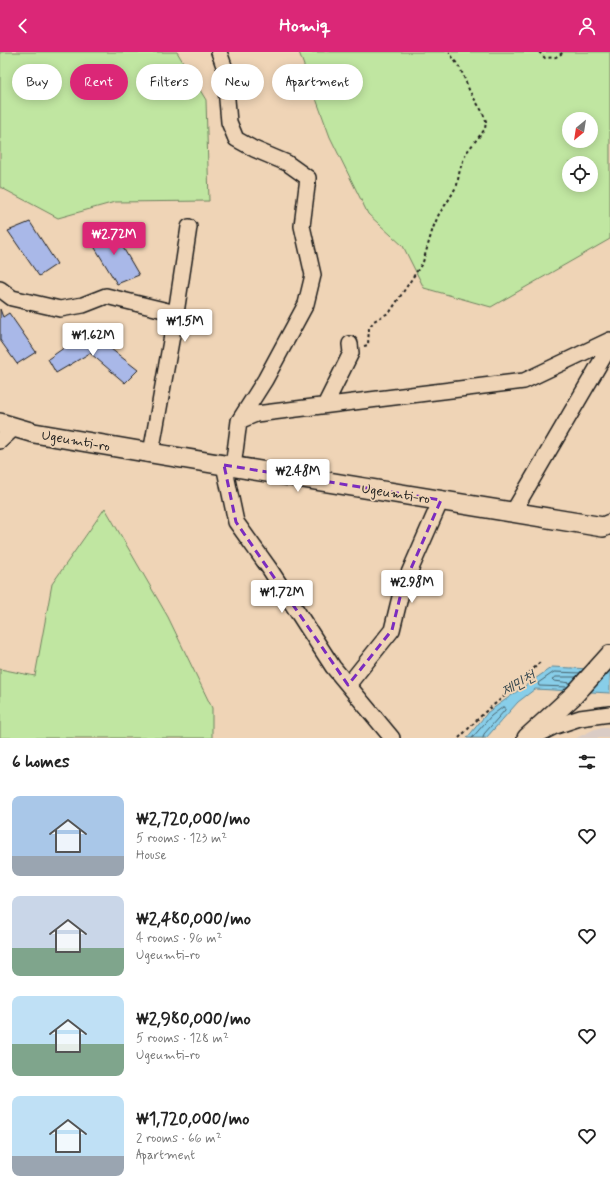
<!DOCTYPE html>
<html lang="en">
<head>
<meta charset="utf-8">
<style>
  body { margin:0; font-family:Mynerve,"Poor Story",sans-serif; background:#f6f6f6; color:#222; height:100vh; display:flex; flex-direction:column; font-size:15px; white-space:nowrap }
  * { box-sizing:border-box; margin:0 }
  p { font-size:13px; color:#767676 }
  .icon { flex:none; width:22px; height:22px; fill:none; stroke:currentColor; stroke-width:2; stroke-linecap:round; stroke-linejoin:round }
  .map { position:relative; height:686px; overflow:hidden }
  .details { display:flex; flex-direction:column; background:#fff; flex:1 }
  .details>* { flex:none }
  .banner { position:absolute; left:12px; top:12px; width:400px; height:36px; display:flex; gap:8px }
  .needle { width:26px; rotate:210deg }
  .tools { position:absolute; left:562px; top:60px; display:grid; gap:8px }
  .tools a { display:grid; place-items:center; width:36px; height:36px; border-radius:50%; background:#fff; box-shadow:0 2px 10px #0003; font-size:20px }
  .price { position:absolute; translate:-50% -34px; padding:0 9px; border-radius:4px; background:#fff; color:#222; font-size:13px; line-height:26px; filter:drop-shadow(0 1px 2px #0008) }
  .price::after { content:''; position:absolute; left:50%; top:24px; width:12px; height:9px; margin-left:-6px; background:inherit; clip-path:polygon(0 0,100% 0,50% 100%) }
  .price.on { background:#db2777; color:#fff }
  ul { padding:0; list-style:none }
  li { display:flex; align-items:center; gap:12px; height:100px; padding:0 12px }
  li span { display:grid; place-items:center; flex:none; width:112px; height:80px; border-radius:8px; color:#555 }
  li>.icon { margin-inline-start:auto }
  span .icon { width:48px; height:48px; fill:#fffc; stroke-width:1 }
  li b { font-size:17px }
  h2 { display:flex; justify-content:space-between; align-items:center; height:48px; padding:0 12px; font-size:17px }
  .pill { padding:0 14px; border-radius:18px; background:#fff; box-shadow:0 2px 10px #0003; font-size:14px; line-height:36px }
  .pill.on { background:#db2777; color:#fff }
  header { display:flex; justify-content:space-between; align-items:center; height:52px; padding:0 12px; background:#db2777; color:#fff; font-size:18px; font-weight:700 }
  .map>svg:first-child { display:block }
  .built { fill:#daccc5 }
  .green { fill:#c0e6a1; stroke:#6e815e; fill-rule:evenodd }
  .water { fill:#88cee9; stroke:#5d8797 }
  .lines { fill:none; stroke-linecap:round; stroke-linejoin:round }
  .shore { stroke:#47636e; stroke-width:1 }
  .building { fill:#a9b8e8; stroke:#1c1c1c }
  .minor-casing { stroke:#1c1c1c; stroke-width:18 }
  .major-casing { stroke:#1c1c1c; stroke-width:22 }
  .path { stroke:#1c1c1c; stroke-width:2; stroke-dasharray:3 3; stroke-linecap:butt }
  .minor { stroke:#efd4b6; stroke-width:15 }
  .major { stroke:#efd4b6; stroke-width:19 }
  .marked { fill:none; stroke:#7b2cbf; stroke-width:3; stroke-dasharray:8 5; stroke-linejoin:round }
  .labels { text-anchor:middle; stroke-width:3.5; stroke-linejoin:round; paint-order:stroke }
  .street-label { font-size:14px; fill:#1c1c1c; stroke:#efd4b6 }
  .water-label { font-size:15px; font-style:italic; fill:#37484f; stroke:#efd4b6 }
</style>
</head>
<body>
<header><svg class="icon" aria-label="back" viewBox="0 0 24 24"><path d="M15 5l-7 7 7 7"/></svg>Homiq<svg class="icon" aria-label="person" viewBox="0 0 24 24"><circle cx="12" cy="8" r="4"/><path d="M4 21q1-7 8-7t8 7"/></svg></header>
<div class="map">
<svg width="610" height="686" viewBox="0 0 610 686">
  <rect width="100%" height="100%" fill="#efd4b6"/>
  <filter id="ink" filterUnits="userSpaceOnUse"><feTurbulence type="fractalNoise" baseFrequency=".025" numOctaves="2"/><feDisplacementMap in="SourceGraphic" scale="8" xChannelSelector="R" yChannelSelector="G"/><feConvolveMatrix kernelMatrix="1 2 1 2 8 2 1 2 1" color-interpolation-filters="sRGB"/></filter>
  <g filter="url(#ink)">
    <path class="built" d="M610,675V686H576L595,677Z"/>
    <path class="green" d="M0,0H177L206,48L209,149L115,150L58,166L0,135Z
      M299,0H610V187L491,255L424,236L403,194L368,162L330,85ZM569,67H591V89H569ZM569,111H591V133H569Z
      M105,456L168,565L212,656V686H0V617L35,624L52,532Z"/>
    <path class="water" d="M552,615L610,618V641L535,637L518,650L486,686H467L488,660Z"/>
    <g class="lines">
      <path class="shore" d="M571,631L554,629L552,627L556,625H576
        M567,635L539,634L538,631L554,620L580,621
        M472,686L491,664L503,655H505V658L484,682L483,686"/>
    </g>
    <path class="building" d="M30,170L57,212L39,224L8,179Z
      M111,175L139,223L117,232L89,186Z
      M0,257L3,265L9,261L36,300L17,312L0,288Z
      M88,279L138,318L125,331L90,301L56,321L48,307Z"/>
    <g class="lines">
      <defs>
        <path id="minor" d="M219,0L224,14L229,70L236,87L254,97L287,111L308,126L302,174L313,223L306,252L265,328L239,369
          M0,237L12,246L60,257L83,253L106,244L176,261
          M325,353L351,301L350,292
          M0,389L15,375
          M151,401L176,261L189,175
          M224,413L236,470L269,516L333,615L392,686
          M233,415L239,369L256,362L524,329L610,288
          M513,460L610,294
          M348,633L392,578L402,537L441,448
          M535,684L553,675L580,666L610,662"/>
        <path id="major" d="M0,371L34,381L151,401L603,475L610,472
          M527,686L574,643L610,603"/>
      </defs>
      <use href="#minor" class="minor-casing"/>
      <use href="#major" class="major-casing"/>
      <path class="path" d="M539,0L545,6L556,5L564,0
        M364,294L368,293L369,276L374,269L390,260L423,210L433,176L439,162L450,146L457,133L460,117L466,101L485,77L486,69L482,59L470,40L461,18L449,0
        M459,686L485,660L518,633L541,609"/>
      <use href="#minor" class="minor"/>
      <use href="#major" class="major"/>
    </g>
  </g>
  <path class="marked" d="M224,413L441,448L402,537L392,578L348,633L236,470Z"/>
  <g class="labels">
    <g class="street-label">
      <text transform="translate(76 388) rotate(10)" y="5">Ugeumti-ro</text>
      <text transform="translate(396 441) rotate(9)" y="5">Ugeumti-ro</text>
    </g>
    <g class="water-label">
      <text transform="translate(518 631) rotate(-29)" y="5">제민천</text>
    </g>
  </g>
</svg>
<div class="tools">
<a><svg class="needle" viewBox="-14 -14 28 28"><path d="M0-13l5 13h-10z" fill="#e53935"/><path d="M0 13l5-13h-10z" fill="#767676"/></svg></a>
<a><svg class="icon" aria-label="locate" viewBox="0 0 24 24"><circle cx="12" cy="12" r="6"/><path d="M12 2v4M12 18v4M2 12h4M18 12h4"/></svg></a>
</div>
<b class="price on" style="left:114px;top:204px">₩2.72M</b>
<b class="price" style="left:185px;top:291px">₩1.5M</b>
<b class="price" style="left:93px;top:305px">₩1.62M</b>
<b class="price" style="left:298px;top:441px">₩2.48M</b>
<b class="price" style="left:412px;top:552px">₩2.98M</b>
<b class="price" style="left:282px;top:562px">₩1.72M</b>
<div class="banner">
<a class="pill">Buy</a>
<a class="pill on">Rent</a>
<a class="pill">Filters</a>
<a class="pill">New</a>
<a class="pill">Apartment</a>
</div>
</div>
<section class="details">
<h2>6 homes<svg class="icon" aria-label="filters" viewBox="0 0 24 24"><path d="M4 7h16M4 17h16"/><circle cx="9" cy="7" r="2"/><circle cx="15" cy="17" r="2"/></svg></h2>
<ul>
<li><span style="background:linear-gradient(#a9c7e8 75%,#9aa5b1 0)"><svg class="icon" aria-label="home" viewBox="0 0 24 24"><path d="M3 11l9-7 9 7M6 9v11h12V9"/></svg></span><div><b>₩2,720,000/mo</b><p>5 rooms · 123 m²</p><p>House</p></div><svg class="icon" aria-label="heart" viewBox="0 0 24 24"><path d="M12 20l-8-8c-3-5 5-10 8-4 3-6 11-1 8 4z"/></svg></li>
<li><span style="background:linear-gradient(#c9d6e8 65%,#7fa58c 0)"><svg class="icon" aria-label="home" viewBox="0 0 24 24"><path d="M3 11l9-7 9 7M6 9v11h12V9"/></svg></span><div><b>₩2,480,000/mo</b><p>4 rooms · 96 m²</p><p>Ugeumti-ro</p></div><svg class="icon" aria-label="heart" viewBox="0 0 24 24"><path d="M12 20l-8-8c-3-5 5-10 8-4 3-6 11-1 8 4z"/></svg></li>
<li><span style="background:linear-gradient(#bfe0f5 60%,#7fa58c 0)"><svg class="icon" aria-label="home" viewBox="0 0 24 24"><path d="M3 11l9-7 9 7M6 9v11h12V9"/></svg></span><div><b>₩2,980,000/mo</b><p>5 rooms · 128 m²</p><p>Ugeumti-ro</p></div><svg class="icon" aria-label="heart" viewBox="0 0 24 24"><path d="M12 20l-8-8c-3-5 5-10 8-4 3-6 11-1 8 4z"/></svg></li>
<li><span style="background:linear-gradient(#bfe0f5 75%,#9aa5b1 0)"><svg class="icon" aria-label="home" viewBox="0 0 24 24"><path d="M3 11l9-7 9 7M6 9v11h12V9"/></svg></span><div><b>₩1,720,000/mo</b><p>2 rooms · 66 m²</p><p>Apartment</p></div><svg class="icon" aria-label="heart" viewBox="0 0 24 24"><path d="M12 20l-8-8c-3-5 5-10 8-4 3-6 11-1 8 4z"/></svg></li>
</ul>
</section>
</body>
</html>
